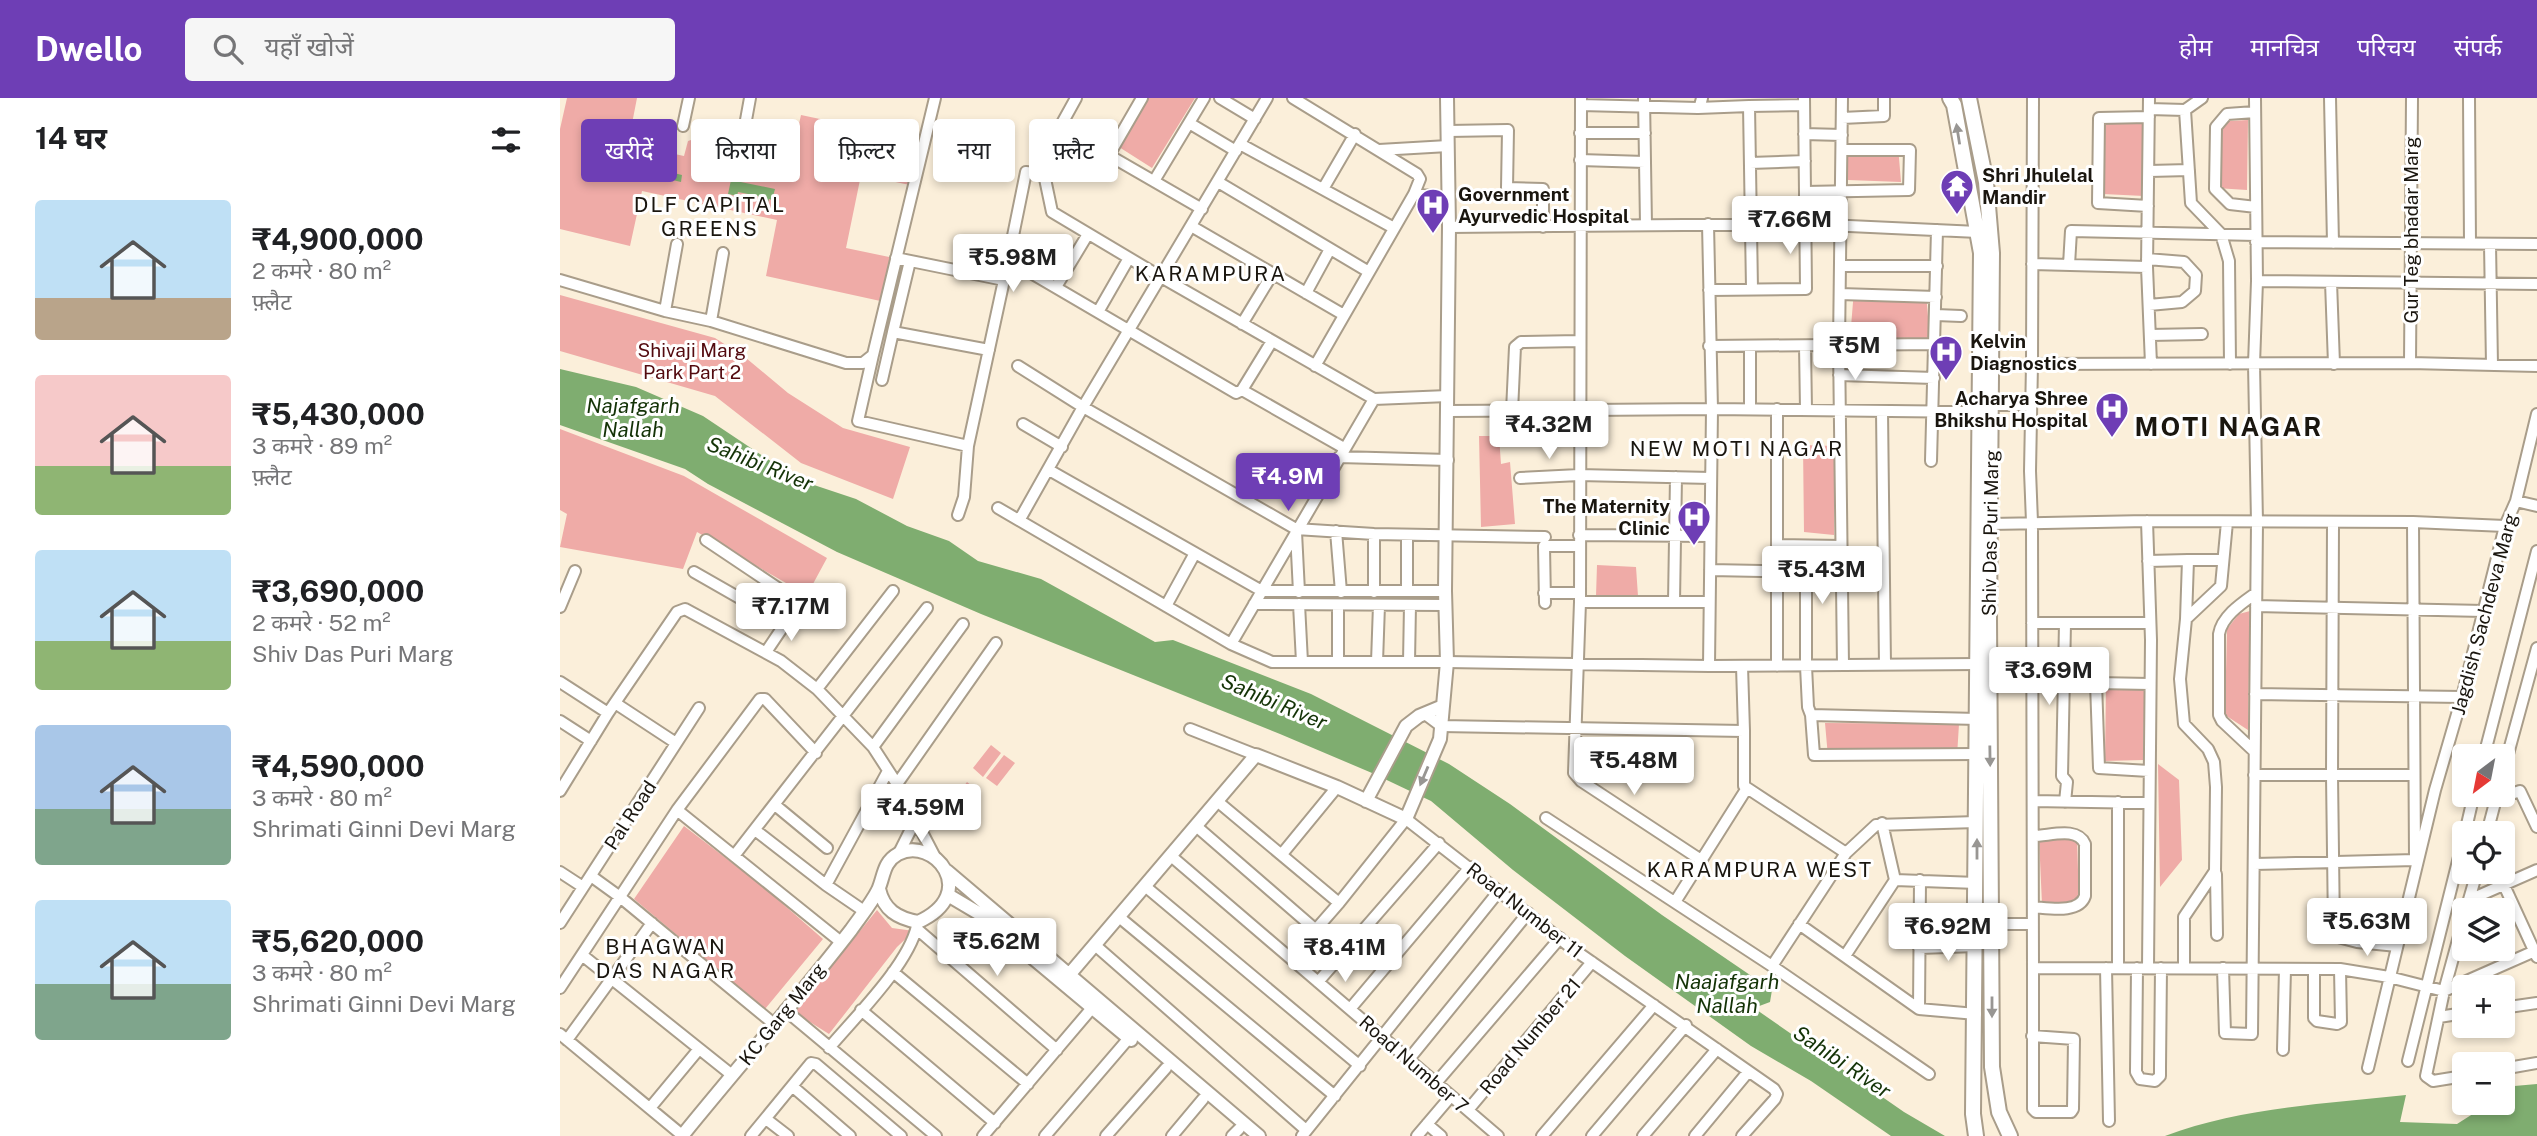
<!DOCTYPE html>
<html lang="hi">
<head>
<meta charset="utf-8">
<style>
  body { margin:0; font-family:"Public Sans","Noto Sans Devanagari",sans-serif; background:#f6f6f6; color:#202124; height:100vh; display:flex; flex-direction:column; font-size:26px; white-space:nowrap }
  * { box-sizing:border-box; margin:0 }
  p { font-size:23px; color:#757577 }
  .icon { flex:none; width:38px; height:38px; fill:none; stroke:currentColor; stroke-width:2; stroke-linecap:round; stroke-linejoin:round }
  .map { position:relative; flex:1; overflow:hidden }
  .sheet { display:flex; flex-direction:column; background:#fff; width:560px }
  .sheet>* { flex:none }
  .guide { position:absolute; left:21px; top:21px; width:665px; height:63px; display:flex; gap:14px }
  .needle { width:46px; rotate:212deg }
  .tools { position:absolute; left:1892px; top:646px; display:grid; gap:14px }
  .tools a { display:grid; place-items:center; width:63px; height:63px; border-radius:7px; background:#fff; box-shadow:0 4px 10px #0003; font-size:35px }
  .price { position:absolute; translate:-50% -60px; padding:0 16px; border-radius:7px; background:#fff; color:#222; font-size:23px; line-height:46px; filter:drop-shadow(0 2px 4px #0008) }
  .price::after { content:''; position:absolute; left:50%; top:42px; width:21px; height:16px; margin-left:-10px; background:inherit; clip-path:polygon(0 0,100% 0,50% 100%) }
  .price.selected { background:#6e3eb5; color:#fff }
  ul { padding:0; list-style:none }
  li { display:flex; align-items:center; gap:21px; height:175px; padding:0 35px }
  li span { display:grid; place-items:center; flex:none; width:196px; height:140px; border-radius:7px; color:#555 }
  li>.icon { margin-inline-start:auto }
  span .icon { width:84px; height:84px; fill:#fffc; stroke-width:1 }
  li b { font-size:30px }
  h2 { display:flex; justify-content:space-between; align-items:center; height:84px; padding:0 35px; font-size:30px }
  .chip { padding:0 24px; border-radius:7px; background:#fff; box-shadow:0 4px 10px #0003; font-size:24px; line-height:63px }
  .chip.selected { background:#6e3eb5; color:#fff }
  header { display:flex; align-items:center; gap:42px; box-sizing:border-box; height:98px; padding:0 35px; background:#6e3eb5; color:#fff }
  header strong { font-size:33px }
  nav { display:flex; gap:38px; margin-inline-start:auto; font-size:24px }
  .search { width:490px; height:63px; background:#f6f6f6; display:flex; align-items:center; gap:18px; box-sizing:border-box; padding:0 24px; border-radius:7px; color:#757577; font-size:26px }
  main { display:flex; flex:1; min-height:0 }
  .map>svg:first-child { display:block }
  .green { fill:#efaba7 }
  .water { fill:#7fad70 }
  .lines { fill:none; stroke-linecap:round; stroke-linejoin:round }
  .minor-casing { stroke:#a99d8a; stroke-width:14 }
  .tertiary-casing { stroke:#a99d8a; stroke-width:16 }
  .secondary-casing { stroke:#a99d8a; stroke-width:18 }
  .minor { stroke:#fff; stroke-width:10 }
  .tertiary { stroke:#fff; stroke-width:12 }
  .secondary { stroke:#fff; stroke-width:14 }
  .oneway { fill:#989693 }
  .labels { text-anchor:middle; stroke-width:6; stroke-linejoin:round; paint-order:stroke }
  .poi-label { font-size:19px; font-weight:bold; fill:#1a160f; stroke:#fff; text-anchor:start }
  .street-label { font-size:19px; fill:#1a160f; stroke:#fff }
  .park-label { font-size:19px; fill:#530a0f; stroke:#fff }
  .neighbourhood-label { font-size:21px; letter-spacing:2px; fill:#1a160f; stroke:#fff }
  .water-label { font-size:21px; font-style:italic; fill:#143307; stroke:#fff }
  .district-label { font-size:26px; font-weight:bold; letter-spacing:2px; fill:#1a160f; stroke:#fff }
</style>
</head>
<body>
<header>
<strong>Dwello</strong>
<div class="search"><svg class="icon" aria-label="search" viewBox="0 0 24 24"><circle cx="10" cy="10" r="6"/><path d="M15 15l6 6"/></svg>यहाँ खोजें</div>
<nav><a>होम</a><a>मानचित्र</a><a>परिचय</a><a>संपर्क</a></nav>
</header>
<main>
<section class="sheet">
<h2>14 घर<svg class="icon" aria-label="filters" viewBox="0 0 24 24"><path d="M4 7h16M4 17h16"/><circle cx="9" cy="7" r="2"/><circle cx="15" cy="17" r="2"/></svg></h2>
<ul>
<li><span style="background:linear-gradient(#bfe0f5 70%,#b9a48a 0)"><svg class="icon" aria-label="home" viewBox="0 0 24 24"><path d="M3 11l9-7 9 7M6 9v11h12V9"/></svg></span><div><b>₹4,900,000</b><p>2 कमरे · 80 m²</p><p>फ़्लैट</p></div></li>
<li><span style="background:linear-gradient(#f6c9c9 65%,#8fb573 0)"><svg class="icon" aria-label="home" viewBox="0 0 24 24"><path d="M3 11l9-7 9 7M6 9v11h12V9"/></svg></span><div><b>₹5,430,000</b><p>3 कमरे · 89 m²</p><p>फ़्लैट</p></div></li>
<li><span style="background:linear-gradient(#bfe0f5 65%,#8fb573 0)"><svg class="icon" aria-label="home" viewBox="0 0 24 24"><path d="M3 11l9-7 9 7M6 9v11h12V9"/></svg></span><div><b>₹3,690,000</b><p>2 कमरे · 52 m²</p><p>Shiv Das Puri Marg</p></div></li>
<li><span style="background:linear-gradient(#a9c7e8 60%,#7fa58c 0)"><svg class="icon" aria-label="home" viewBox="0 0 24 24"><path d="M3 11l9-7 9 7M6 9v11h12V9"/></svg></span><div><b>₹4,590,000</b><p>3 कमरे · 80 m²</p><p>Shrimati Ginni Devi Marg</p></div></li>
<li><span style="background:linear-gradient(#bfe0f5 60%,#7fa58c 0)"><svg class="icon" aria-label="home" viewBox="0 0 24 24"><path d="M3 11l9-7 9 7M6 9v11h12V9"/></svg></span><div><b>₹5,620,000</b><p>3 कमरे · 80 m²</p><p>Shrimati Ginni Devi Marg</p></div></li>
</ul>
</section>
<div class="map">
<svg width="1977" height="1038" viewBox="0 0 1977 1038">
  <rect width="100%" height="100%" fill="#fbefda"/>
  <path class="green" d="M7,0H77L68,46L124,58L128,43L137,40L140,31L169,37V48L176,54L173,69L227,80L241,17L360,42L350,87L301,77L286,150L334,160L325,204L206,178L217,122L82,93L70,148L0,131V31Z
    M588,0H635L592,70L559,49Z
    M1583,20L1584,98L1543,96L1540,23Z
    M1688,22L1687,92L1656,90L1653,24Z
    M1287,48H1338L1341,84L1288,82Z
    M1294,192L1366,195L1370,242L1290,241Z
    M0,197L155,240L186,260L228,295L283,330L350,349L333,401L241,365L155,298L0,253Z
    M0,331L124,378L267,460L247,497L137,434L123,471L0,449L7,416L0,412Z
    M919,338H939L941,366L950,364L955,426L921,429Z
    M1243,347L1274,348V437L1244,434Z
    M1037,467L1076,469L1078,498H1036Z
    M1690,513L1688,632L1665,617L1667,531L1679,516Z
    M1585,582L1583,662L1545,663L1546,585Z
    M1265,625L1399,626L1397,658L1268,659Z
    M431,647L441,655L423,679L413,670Z
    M444,657L455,665L437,688L426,680Z
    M1598,666L1619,682L1622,762L1600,789Z
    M407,684L418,693L400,716L389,708Z
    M124,728L201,787L263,841L205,911L74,801Z
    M1517,739L1519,805L1482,806L1479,740Z
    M317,812L332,830L354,833L337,849L269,936L234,914Z"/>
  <path class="water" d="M149,36L162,39L156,67L143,65Z
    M89,69L122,77L121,84L87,76Z
    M171,82L215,91L212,102L209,101L208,105L198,103V98L178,94L177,98L168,96Z
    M0,271L76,289L143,318L239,382L296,401L347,428L389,443L418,463L481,481L595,544L613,542L751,596L889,666L950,706L1102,817L1212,892L1210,904L1194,910L1344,1014L1385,1038H1331L1251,983L1191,948L1065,858L953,772L871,703L812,675L720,636L421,516L277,454L148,386L125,371L0,327Z
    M1977,986V1038H1605C1681,1009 1766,1006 1846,997L1840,1024L1897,1026L1930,1005L1942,1004L1943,989Z"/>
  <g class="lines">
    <defs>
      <path id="minor" d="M516,0L500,29L484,76L492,114L601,179L814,301L888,298
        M660,0L695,21
        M733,0L857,76L860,81L854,96L755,268
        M1021,0L1020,504L1014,675L1021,683L1141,762
        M1084,0L1086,127
        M1282,0L1279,247L1283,567
        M1473,0L1472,266L1850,265L1977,268
        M1589,0L1587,169L1591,266
        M1642,0L1625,12L1631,105L1661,136L1669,163L1670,266
        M1770,0L1773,145
        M1909,0L1910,145
        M1021,7L1138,10L1140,8L1142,0
        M1138,10L1189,8
        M1589,11L1625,12
        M1695,14L1667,16L1656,29L1655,91L1670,106L1696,109
        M1282,20L1324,18V0
        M629,25L676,53
        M123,28L129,0
        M500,29L642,111
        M888,33L948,32L947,90L983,91V129
        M1020,35H1085
        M1244,36L1282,37
        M182,44L190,0
        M680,46L834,130
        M819,52L888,48
        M549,57L582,0
        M1020,62L1085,64
        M1190,65L1245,63
        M1589,73L1629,72
        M594,83L644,0
        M658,84L809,174
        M763,91L795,36
        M1245,94L1349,92L1350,52H1282
        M854,96L888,100
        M1588,108L1538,105L1539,20L1589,19
        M1148,126L1152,311L1149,568
        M631,128L784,217
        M889,129L1246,126L1418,134
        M1696,144L1977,146
        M1930,146L1932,267
        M336,160L444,182L466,74L484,76
        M1587,161L1624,164L1636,177L1635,193L1622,204L1589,207
        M350,163L333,234L429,252
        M1472,166L1587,169
        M1509,167L1511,133L1696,137
        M1280,168H1377
        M471,175L676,295L682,292L712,243
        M0,182L105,213L151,223L286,265H303L313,257L375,0
        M1697,183L1977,186
        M1771,184L1774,266
        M496,189L528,136
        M1192,191L1189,8L1244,7
        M1149,192L1246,191L1244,0
        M746,195L770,151
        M1280,196L1376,199
        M105,213L117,146
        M538,214L569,160
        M1376,217L1401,218
        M151,223L163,155
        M682,226L713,175
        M1590,237L1642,236
        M1149,248L1375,246
        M1245,248L1246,312
        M313,257L298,323L408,348
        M1850,265L1852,0
        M1472,266L1470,373L1472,424L1473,870L1780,871L1829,879L1884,893L1866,978L1873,983L1904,978
        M458,268L523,309L736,431L814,436L985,439
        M1279,277L1374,280
        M322,282L333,234
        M682,292L784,350
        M1431,307H1472
        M1190,311V248
        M888,313L1152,311L1420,314
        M952,313L955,249L961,244L1019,243
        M1322,313L1325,567
        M463,326L502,349
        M779,359L888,362
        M1371,363L1377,132
        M489,372L702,493H885
        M960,380L1019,377L1151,380
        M1956,403L1977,408
        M438,410L671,546L712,564H887L1149,568L1418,566
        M398,417L404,399L408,348L444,182
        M460,421L523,309L707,0
        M1587,423L1591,542L1588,870
        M1773,424L1772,678L1774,831L1778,839L1797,844L1837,848
        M1853,424L1855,761
        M1430,426L1587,423L1853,424L1945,428
        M776,433L781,494
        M736,434L739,494
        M814,436V494
        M1019,437L1150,438
        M146,442L237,503V508L206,554
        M1217,447L1281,448
        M1246,448V568L1248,609L1251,617L1418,621
        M1663,462H1628L1626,521L1661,488C1663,466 1665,445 1667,424
        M1588,463L1628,462
        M1150,472L1202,473
        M134,474L225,526
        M847,493V437
        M984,495H1020
        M1020,504H1149
        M1114,504L1116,379
        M985,505L984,448H1020
        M694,506L885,507
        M739,506L742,564
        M606,508L635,455
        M1696,508L1924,513
        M0,509L15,473
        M1472,525H1590
        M671,546L814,301
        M778,564V507
        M817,564L819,507
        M849,564L850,507
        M1217,568V311
        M0,584L48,615
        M257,591L333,493
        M1695,596L1902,599
        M55,605L116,645
        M865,616L881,628L1184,633L1182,568
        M1251,617L1254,657L1417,656
        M0,623L31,643
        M630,631L696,657
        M1184,633V688L1286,755
        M313,649L403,526
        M1694,653L1662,623L1659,617V536C1662,518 1682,505 1696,495
        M1924,658L1977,453
        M1589,673L1539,670L1536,585L1590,586
        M1694,677H1854
        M1942,678L1977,550
        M337,686L436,545
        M0,693L48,615L117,514L125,511L221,563L257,591L313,649L337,686L376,761
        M1936,701L1960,693L1977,729
        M657,703L779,805
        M1473,703L1589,705
        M1505,704L1507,684L1502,678L1505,525
        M1558,704V870
        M215,707L267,750
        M117,712L200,601H205L256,655
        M986,720L1212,868L1369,976
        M1322,725L1335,782
        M636,728L756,832
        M195,732L266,787
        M1905,735L1914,696
        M1927,735L1937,697
        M339,755L355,723
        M722,756L777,689
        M174,758L367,510
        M611,758L938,1038
        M1694,766L1855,762
        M0,774L23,789
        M1938,774L1977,859
        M1656,776L1657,837
        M31,778L60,799L214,926
        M1335,782L1417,785
        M586,789L800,968
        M1909,802L1977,772
        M1115,804L1187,690
        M1473,809C1489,810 1519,816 1525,798V746C1517,728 1490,738 1473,738
        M1906,812L1917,774
        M304,813L266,787L328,673
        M559,819L775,998
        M1904,820L1884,893L1977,852
        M0,825L139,610
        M1239,826L1359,911L1416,916
        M1432,826H1473
        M357,831L497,952
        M536,848L746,1032
        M1359,850L1416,848
        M22,857L172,977
        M1285,858L1335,782
        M731,860L779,805L846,721L1013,851L1214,991L1217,996L1215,1001L1182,1038
        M1212,868L1286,755L1316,727L1417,724
        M1546,870L1549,1023
        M1577,870L1576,974L1580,981L1595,983L1600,978V970L1601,870
        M1624,870V819L1655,773L1656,689L1654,664L1648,651L1624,626L1620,581L1626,521
        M1663,870L1665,935L1692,936L1697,424L1694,266L1697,183L1695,0
        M1754,872V920L1757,923L1777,926L1781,924L1780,871
        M333,874L468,986
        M758,884L879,745
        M0,890L117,712L281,844
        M1942,910L1977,905
        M790,911L910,769
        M1359,911L1360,782
        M225,912L376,1038
        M301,912L435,1025
        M1879,919L1904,915
        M0,936L122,1037
        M1472,938L1514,941L1513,1011L1511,1014H1476L1473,1011V870
        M7,942L92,825
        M269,950C296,918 348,867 357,828
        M1723,952L1725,871
        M849,961L968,815
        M1848,963L1904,739
        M1808,970L1875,692L1902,599L1945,428L1956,403L1977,316
        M1942,971L1977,965
        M876,985L1000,840
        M232,988L290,1038
        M90,1010L139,951
        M908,1012L1032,864
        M206,1021L228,1038
        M867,1026L881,1038
        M191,1038L251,965L256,966L341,1038
        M423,1038L532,910
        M485,1038L569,940
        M546,1038L606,970
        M612,1038L643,1001
        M672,1038L679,1031
        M742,1038L939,793
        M857,1038L891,998
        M982,1038L1094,907
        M1032,1038L1126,927
        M1083,1038L1157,951
        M1135,1038L1188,974"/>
      <path id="tertiary" d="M806,703L846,628L859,618L883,608
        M387,773L699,1038
        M388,797L420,816L571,942
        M503,884L696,657L777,689L846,721L880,641L887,564L885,493L889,129L887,0
        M122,1038C178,969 237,902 291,832C300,819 311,806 318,792C324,779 323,764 338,756C373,737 422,795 358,824C337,820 324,812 319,791"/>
      <path id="secondary" d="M1390,0L1394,7L1421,155L1413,1016L1416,1038
        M1409,0L1426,84L1432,155L1429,522L1432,969L1439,1014L1450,1038"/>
    </defs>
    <use href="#minor" class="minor-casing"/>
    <use href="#tertiary" class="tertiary-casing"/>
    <use href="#secondary" class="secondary-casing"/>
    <use href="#minor" class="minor"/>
    <use href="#tertiary" class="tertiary"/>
    <use href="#secondary" class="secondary"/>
  </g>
  <defs><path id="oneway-solid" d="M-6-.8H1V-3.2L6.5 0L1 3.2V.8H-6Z" transform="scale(1.75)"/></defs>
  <g class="oneway">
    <use href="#oneway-solid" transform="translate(1398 36) rotate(-99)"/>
    <use href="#oneway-solid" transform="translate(1430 658) rotate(89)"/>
    <use href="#oneway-solid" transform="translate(864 678) rotate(113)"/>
    <use href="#oneway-solid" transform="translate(1417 751) rotate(-90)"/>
    <use href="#oneway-solid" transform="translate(1432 909) rotate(90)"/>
  </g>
  <defs>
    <symbol id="temple-pin" viewBox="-11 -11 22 30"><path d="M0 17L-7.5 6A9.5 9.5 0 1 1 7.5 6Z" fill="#6e3eb5" stroke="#fff"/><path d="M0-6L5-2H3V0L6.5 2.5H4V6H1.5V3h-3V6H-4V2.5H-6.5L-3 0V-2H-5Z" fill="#fff"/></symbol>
    <symbol id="hospital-pin" viewBox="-11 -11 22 30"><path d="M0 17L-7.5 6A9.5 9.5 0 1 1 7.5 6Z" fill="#6e3eb5" stroke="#fff"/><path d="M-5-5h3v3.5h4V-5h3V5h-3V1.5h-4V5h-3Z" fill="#fff"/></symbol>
  </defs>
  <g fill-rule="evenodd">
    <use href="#temple-pin" x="1378" y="69" width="38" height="52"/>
    <use href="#hospital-pin" x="854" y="88" width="38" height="52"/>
    <use href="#hospital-pin" x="1367" y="235" width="38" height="52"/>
    <use href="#hospital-pin" x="1533" y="292" width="38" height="52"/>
    <use href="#hospital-pin" x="1115" y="400" width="38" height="52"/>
  </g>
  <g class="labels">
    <g class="poi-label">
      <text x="1422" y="84">Shri Jhulelal<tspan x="1422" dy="22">Mandir</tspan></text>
      <text x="898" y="103">Government<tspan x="898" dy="22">Ayurvedic Hospital</tspan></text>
      <text x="1410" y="250">Kelvin<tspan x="1410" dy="22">Diagnostics</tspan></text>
      <text x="1528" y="307" text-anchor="end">Acharya Shree<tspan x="1528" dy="22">Bhikshu Hospital</tspan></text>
      <text x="1110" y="415" text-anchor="end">The Maternity<tspan x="1110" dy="22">Clinic</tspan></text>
    </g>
    <g class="street-label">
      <text transform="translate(1851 132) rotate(-90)" y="7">Gur Teg bhadar Marg</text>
      <text transform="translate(1430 435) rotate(-89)" y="7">Shiv Das Puri Marg</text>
      <text transform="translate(1924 516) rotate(-75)" y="7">Jagdish Sachdeva Marg</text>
      <text transform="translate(70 717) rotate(-57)" y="7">Pal Road</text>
      <text transform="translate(965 812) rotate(38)" y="7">Road Number 11</text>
      <text transform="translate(222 916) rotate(-51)" y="7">KC Garg Marg</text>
      <text transform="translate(970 938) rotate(-50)" y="7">Road Number 21</text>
      <text transform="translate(854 966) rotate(41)" y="7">Road Number 7</text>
    </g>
    <g class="park-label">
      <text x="132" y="259">Shivaji Marg<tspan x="132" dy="22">Park Part 2</tspan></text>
    </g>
    <g class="neighbourhood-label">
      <text x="150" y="114">DLF CAPITAL<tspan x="150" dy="24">GREENS</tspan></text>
      <text x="651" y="183">KARAMPURA</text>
      <text x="1177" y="358">NEW MOTI NAGAR</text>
      <text x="1200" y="779">KARAMPURA WEST</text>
      <text x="106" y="856">BHAGWAN<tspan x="106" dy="24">DAS NAGAR</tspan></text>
    </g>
    <g class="water-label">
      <text x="73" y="315">Najafgarh<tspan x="73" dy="24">Nallah</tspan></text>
      <text transform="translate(200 366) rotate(22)" y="7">Sahibi River</text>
      <text transform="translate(714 604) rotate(23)" y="7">Sahibi River</text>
      <text x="1167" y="891">Naajafgarh<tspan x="1167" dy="24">Nallah</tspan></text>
      <text transform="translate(1282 964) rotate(34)" y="7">Sahibi River</text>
    </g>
    <g class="district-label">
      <text x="1669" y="338">MOTI NAGAR</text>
    </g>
  </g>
</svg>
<div class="tools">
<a><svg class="needle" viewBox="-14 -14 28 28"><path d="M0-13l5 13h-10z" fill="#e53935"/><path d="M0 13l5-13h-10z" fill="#757577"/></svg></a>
<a><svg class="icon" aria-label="locate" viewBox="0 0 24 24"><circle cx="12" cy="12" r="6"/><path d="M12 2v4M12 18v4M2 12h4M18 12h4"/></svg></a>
<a><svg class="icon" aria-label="layers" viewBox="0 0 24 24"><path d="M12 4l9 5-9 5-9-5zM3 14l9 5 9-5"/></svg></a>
<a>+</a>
<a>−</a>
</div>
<b class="price" style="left:1230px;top:158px">₹7.66M</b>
<b class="price" style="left:453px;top:196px">₹5.98M</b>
<b class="price" style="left:1295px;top:284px">₹5M</b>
<b class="price" style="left:989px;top:363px">₹4.32M</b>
<b class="price selected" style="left:728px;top:415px">₹4.9M</b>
<b class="price" style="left:1262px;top:508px">₹5.43M</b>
<b class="price" style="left:231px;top:545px">₹7.17M</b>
<b class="price" style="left:1489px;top:609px">₹3.69M</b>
<b class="price" style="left:1074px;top:699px">₹5.48M</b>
<b class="price" style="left:361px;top:746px">₹4.59M</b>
<b class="price" style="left:1807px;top:860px">₹5.63M</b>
<b class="price" style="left:1388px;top:865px">₹6.92M</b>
<b class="price" style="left:437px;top:880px">₹5.62M</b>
<b class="price" style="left:785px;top:886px">₹8.41M</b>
<div class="guide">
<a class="chip selected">खरीदें</a>
<a class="chip">किराया</a>
<a class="chip">फ़िल्टर</a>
<a class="chip">नया</a>
<a class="chip">फ़्लैट</a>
</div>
</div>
</main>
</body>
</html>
